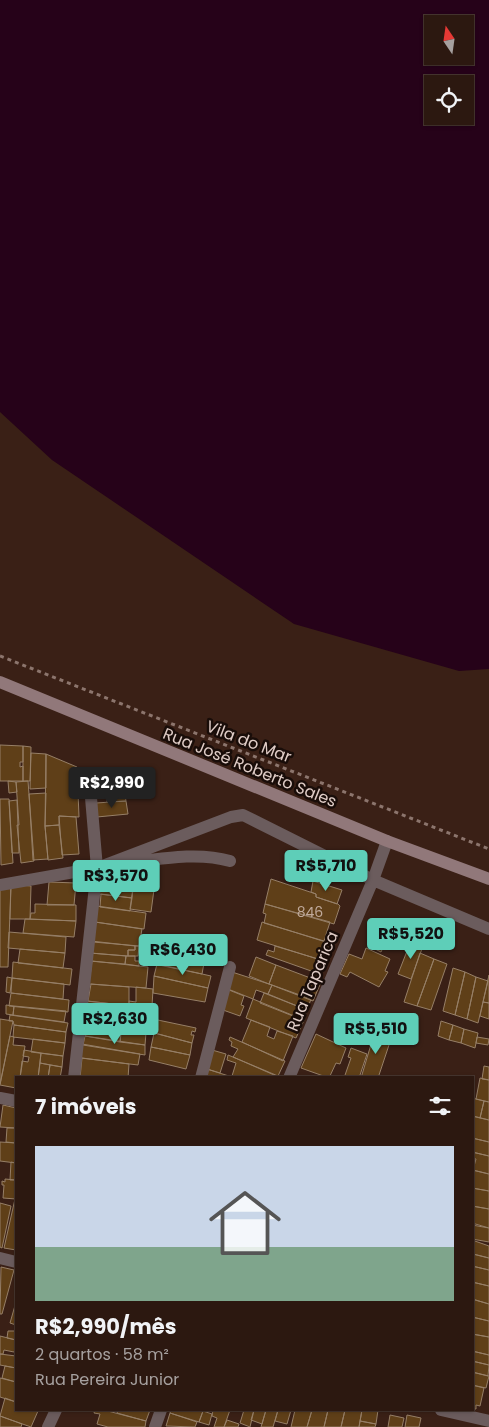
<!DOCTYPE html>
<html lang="pt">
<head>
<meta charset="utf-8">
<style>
  body { margin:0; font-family:Poppins,sans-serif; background:#38251e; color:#f1f3f6; height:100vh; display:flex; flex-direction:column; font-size:19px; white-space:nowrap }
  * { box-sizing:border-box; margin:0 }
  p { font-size:16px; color:#a6a09f }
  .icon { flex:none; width:28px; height:28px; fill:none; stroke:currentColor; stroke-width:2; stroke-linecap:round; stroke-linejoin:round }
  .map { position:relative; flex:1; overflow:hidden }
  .details { position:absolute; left:15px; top:1076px; width:459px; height:335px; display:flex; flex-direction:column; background:#2c1810; border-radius:0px; box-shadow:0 1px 4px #0004,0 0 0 1px #483730 }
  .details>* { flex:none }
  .needle { width:32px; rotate:347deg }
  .tools { position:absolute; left:424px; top:15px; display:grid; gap:10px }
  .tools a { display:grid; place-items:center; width:50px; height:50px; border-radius:0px; background:#2c1810; box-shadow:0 1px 4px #0004,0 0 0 1px #483730; font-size:25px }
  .price { position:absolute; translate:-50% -42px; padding:0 11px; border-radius:5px; background:#5eceb8; color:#111; font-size:16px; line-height:32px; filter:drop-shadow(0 1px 2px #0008) }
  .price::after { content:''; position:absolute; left:50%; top:30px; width:15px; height:11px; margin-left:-8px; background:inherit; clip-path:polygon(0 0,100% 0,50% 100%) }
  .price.on { background:#222; color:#fff }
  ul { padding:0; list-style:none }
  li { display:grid; align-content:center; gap:10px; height:265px; padding:0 20px }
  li+li { border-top:1px solid #483730 }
  li span { display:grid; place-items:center; height:155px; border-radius:0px; color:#555 }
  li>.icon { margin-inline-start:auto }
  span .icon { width:90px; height:90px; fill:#fffc; stroke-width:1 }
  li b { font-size:21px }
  h2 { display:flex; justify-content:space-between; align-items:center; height:60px; padding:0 20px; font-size:21px }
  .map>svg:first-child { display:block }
  .water { fill:#260219; fill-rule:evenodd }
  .building { fill:#5f3f18; stroke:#967f67 }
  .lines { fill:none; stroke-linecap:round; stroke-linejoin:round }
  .path { stroke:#8c756d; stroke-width:3; stroke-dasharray:4 4; stroke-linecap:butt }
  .minor { stroke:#6b5c5d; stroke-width:12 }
  .secondary { stroke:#91787a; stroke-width:12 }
  .labels { text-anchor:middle; stroke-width:5; stroke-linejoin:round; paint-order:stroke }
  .number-label { font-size:14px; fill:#c0aa9b }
  .street-label { font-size:16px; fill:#e0cdc7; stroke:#190d09 }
</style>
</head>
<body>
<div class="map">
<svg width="489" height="1427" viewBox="0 0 489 1427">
  <rect width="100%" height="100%" fill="#3a2016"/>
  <path class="water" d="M0,0H489V669L459,671L294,624L52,460L0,412ZM432,24H465V56H432ZM432,84H465V116H432Z"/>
  <path class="building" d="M0,745L23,746V762H20V767L23,766V781H0Z
    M23,746L31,747L30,781H23Z
    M31,753L46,754V788L30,789Z
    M46,754L77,767L79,817L59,816V825L45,826Z
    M8,781L16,782L17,792L9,793Z
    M28,781L34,861L21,863L17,825H19L16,782Z
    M108,790L125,795L126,801L107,802Z
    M46,793L45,826L48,859L33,860L29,794Z
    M0,799H9L13,863L1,865Z
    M17,800L19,853H12L9,801Z
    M126,801L128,814L97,817L96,803Z
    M59,816L76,817L79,854L62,855Z
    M59,825L63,858L48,860L45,826Z
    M101,877L134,880L132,898L99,894Z
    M271,879L316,894V897L338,904L340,906L334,924L265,904Z
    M134,880L155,882L151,912L130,909Z
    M313,881L342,890L337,904L316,897V894L311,892Z
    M49,882L76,883L74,905H47Z
    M11,884L8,967H0V887Z
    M11,884L31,886L30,919H10Z
    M101,894L132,898L130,911L100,907Z
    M35,904L76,905V921L30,919L31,913H35Z
    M265,904L330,922L324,941L264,923L266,914L263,913Z
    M97,906L146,913L144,929L95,922Z
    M25,919L76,921L74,937L23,933Z
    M95,922L142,929L139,946L93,942Z
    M262,922L329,943L324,961L257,940Z
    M381,929L390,932L381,952L373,948Z
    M9,932L66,937L65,953L8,948Z
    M159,939L201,948L198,961L156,951Z
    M91,941L135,946V950H128V956L90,953Z
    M411,941L423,946L411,979L398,974Z
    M135,946H139L138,956H128V950H135Z
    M275,946L318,959L314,972L266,955L268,950L274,952Z
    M366,948L390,959L385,971L388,972L379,987L350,972L347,977L340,974L349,954L362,959Z
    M20,949L65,953L63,968L18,963Z
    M157,952L204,963L202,974L154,964Z
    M90,953L126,956L125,964L89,961Z
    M420,953L434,959L417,1006L404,1002Z
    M126,956H135V961H139V966L125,964Z
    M256,957L276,965L269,984L249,976Z
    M434,959L447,964L431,1010L417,1006Z
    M92,961L148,967L146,988L89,984Z
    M13,962L72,969L70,985L12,978Z
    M157,964L211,976L208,988L154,976Z
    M276,965L321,982L313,1001L269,984Z
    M453,968L465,972L455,1015L443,1011Z
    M232,972L272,985L268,994L256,990L253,999L228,989Z
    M465,972L476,977L467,1019L455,1015Z
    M489,975V1003L483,1002Z
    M154,976L208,988L205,1002L153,993Z
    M7,977L12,978L10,993L6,992Z
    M476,977L488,981L478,1023L467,1019Z
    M12,978L64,984L63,999L11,993Z
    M91,984L129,987V1006L88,1001Z
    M272,985L311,999L307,1010L268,994Z
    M136,987L153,989L152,1006H148V1008L129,1006V1001L136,1002Z
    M229,990L244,996L241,1005L244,1006L240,1016L223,1010Z
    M11,993L69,1000L68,1012L9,1006Z
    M264,993L307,1010L303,1020L260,1003Z
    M253,999L304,1020L296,1038L246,1018Z
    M86,1001L123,1005V1014L85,1010Z
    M483,1002L489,1003V1019L480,1016Z
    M6,1005L14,1006L13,1015L6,1014Z
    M123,1005L137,1006L133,1034H121Z
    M14,1006L66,1011L64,1022L13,1015Z
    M137,1006L148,1008L145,1045L120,1042L121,1034H133Z
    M88,1010L123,1014L121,1028L86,1024Z
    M10,1015L68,1023L66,1032L14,1025L13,1021H9Z
    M0,1019L13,1021L0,1084Z
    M153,1019L196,1028L195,1032L192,1031L191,1035H194L192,1043L151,1032Z
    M251,1020L270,1027L267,1036L274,1039L277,1031L293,1036L283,1061L242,1042Z
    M441,1021L453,1025L449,1040L438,1036Z
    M86,1024L121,1028L120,1042L85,1036Z
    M14,1025L66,1032L65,1043L13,1037Z
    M453,1025L464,1029L461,1043L449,1040Z
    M464,1029L478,1033L475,1048L461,1043Z
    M375,1031L392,1036L378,1078H361Z
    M154,1033L192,1043L190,1055L151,1047Z
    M316,1034L346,1048L340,1064L336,1063L329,1078L301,1068Z
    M10,1036L14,1037L13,1045L25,1046L20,1078H16V1088L0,1085Z
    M85,1036L145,1045V1055L83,1045Z
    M230,1037L285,1061L278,1076L233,1057L238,1049L231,1046L232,1042L229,1040Z
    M477,1037L489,1039L488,1045L476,1043Z
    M33,1039L65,1043L63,1056L31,1052Z
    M82,1044L140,1054L138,1065L81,1058Z
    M151,1047L190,1055L186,1069L149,1060Z
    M351,1048L367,1054L359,1078H344L351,1058L348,1057Z
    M24,1050L41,1053L38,1078H20L22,1061L28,1062L29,1057L23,1056Z
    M212,1050L226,1054L220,1073L207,1069Z
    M41,1053L63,1056L62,1067L40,1063Z
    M228,1055L233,1057L281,1078L232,1076L236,1063L227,1060Z
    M82,1058L129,1064L128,1078H80Z
    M40,1063L50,1065L48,1078H38Z
    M50,1065L62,1067L60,1078H48Z
    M484,1066L489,1067V1080L482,1079Z
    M207,1069L235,1078H204Z
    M480,1078L489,1080V1102L476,1099Z
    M472,1098L484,1101L480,1118L472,1116Z
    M484,1101L489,1102V1120L480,1118Z
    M3,1105L16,1108V1128L0,1127Z
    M473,1116L489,1120V1142L472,1138Z
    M7,1128H16V1143L6,1142Z
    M472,1138L489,1142V1156L472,1152Z
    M0,1142L16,1143V1163L0,1161Z
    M472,1152L489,1156V1174L473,1170L476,1159L472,1158Z
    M11,1162L16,1163V1180H10Z
    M472,1170L489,1174V1191L472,1188Z
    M5,1179L16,1180V1199L3,1198L4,1185H2V1181L5,1182Z
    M472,1188L489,1191V1209L472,1206Z
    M15,1199H16V1250L4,1248Z
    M0,1203L11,1206L2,1248L0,1247Z
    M472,1206L489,1209V1228L472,1223Z
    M472,1225L489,1228V1242L472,1239Z
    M472,1240L489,1246V1258L473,1254Z
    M473,1254L489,1258V1270L472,1266Z
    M472,1266L489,1270V1286L472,1282Z
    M1,1267L14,1270L2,1314H0Z
    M472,1282L489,1286V1304L472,1299Z
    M472,1299L489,1304V1321L472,1317Z
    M16,1302V1325L10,1323Z
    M472,1317L489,1321V1337L472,1334Z
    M8,1331H16V1340L7,1338Z
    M472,1334L489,1337V1355L472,1351Z
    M0,1336L16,1340V1349L14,1352L4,1350L3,1354H0Z
    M472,1351L489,1355V1365L472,1361Z
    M0,1354L16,1356V1368L0,1365Z
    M472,1361L489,1365L488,1376L472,1372Z
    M5,1366L16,1368V1382L2,1378Z
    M472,1372L489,1376L486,1388L472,1385Z
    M0,1378L16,1382V1402L0,1397Z
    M472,1385L484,1388L480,1406L476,1405V1409H472Z
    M5,1398L16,1402V1410L38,1411L31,1427L0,1416Z
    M95,1410H104L146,1421L145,1427H108L97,1424L100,1414L94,1413Z
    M118,1410H150L146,1421L117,1413Z
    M171,1410H200L203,1411L199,1422L170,1413Z
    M213,1410H230L224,1427H214L217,1418L212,1416Z
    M244,1410H254L250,1427L240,1423Z
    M254,1410H266L262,1424L251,1420Z
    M266,1410H278L273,1427H261Z
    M278,1410H291L287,1424L275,1421Z
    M295,1410H312L307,1427H291Z
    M312,1410H328L324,1427H307Z
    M328,1410H345L341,1427H324Z
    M345,1410H362L359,1427H341Z
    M362,1410H378L376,1424L360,1421Z
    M203,1411L212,1414L209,1425L199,1422Z
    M170,1413L197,1422L195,1427L166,1426Z
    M390,1415L404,1418L402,1427H388Z
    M407,1415L421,1418L419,1427H405Z
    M0,1416L22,1424L21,1427H0Z
    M227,1420L239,1424L238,1427H224Z
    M360,1421L376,1424L375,1427H359Z"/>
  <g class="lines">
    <path class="path" d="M0,656L489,849"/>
    <path class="minor" d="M120,864C156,860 195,851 230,861
      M0,885L97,868L231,817L243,815L373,880L489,929
      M74,1078L97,868L90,786
      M201,1078L230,967
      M289,1078L373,880L387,841
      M0,1098L16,1101
      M0,1258L16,1262
      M441,1410L489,1421
      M48,1427L56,1410
      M155,1427L161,1410"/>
    <path class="secondary" d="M0,682L387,841L489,879"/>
  </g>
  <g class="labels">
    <g class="number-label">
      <text x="310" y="917">846</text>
    </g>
    <g class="street-label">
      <text transform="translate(249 741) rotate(21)" y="6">Vila do Mar</text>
      <text transform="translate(250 767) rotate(22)" y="6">Rua José Roberto Sales</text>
      <text transform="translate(312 981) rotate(-67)" y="6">Rua Taparica</text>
    </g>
  </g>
</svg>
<div class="tools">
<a><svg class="needle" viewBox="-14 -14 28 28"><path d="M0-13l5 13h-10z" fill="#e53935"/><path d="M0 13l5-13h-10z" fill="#a6a09f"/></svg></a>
<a><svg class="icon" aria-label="locate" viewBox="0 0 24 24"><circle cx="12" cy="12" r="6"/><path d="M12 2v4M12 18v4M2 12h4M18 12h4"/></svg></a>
</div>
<b class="price on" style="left:112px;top:809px">R$2,990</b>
<b class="price" style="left:326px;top:892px">R$5,710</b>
<b class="price" style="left:116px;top:902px">R$3,570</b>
<b class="price" style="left:411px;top:960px">R$5,520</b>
<b class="price" style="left:183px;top:976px">R$6,430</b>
<b class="price" style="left:115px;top:1045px">R$2,630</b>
<b class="price" style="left:376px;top:1055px">R$5,510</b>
<section class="details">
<h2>7 imóveis<svg class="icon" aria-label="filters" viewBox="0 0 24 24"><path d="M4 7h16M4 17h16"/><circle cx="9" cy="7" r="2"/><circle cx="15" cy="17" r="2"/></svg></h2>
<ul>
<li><span style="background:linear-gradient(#c9d6e8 65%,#7fa58c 0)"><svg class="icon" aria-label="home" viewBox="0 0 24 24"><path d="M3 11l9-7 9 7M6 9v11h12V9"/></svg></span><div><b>R$2,990/mês</b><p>2 quartos · 58 m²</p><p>Rua Pereira Junior</p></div></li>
</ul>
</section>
</div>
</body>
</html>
